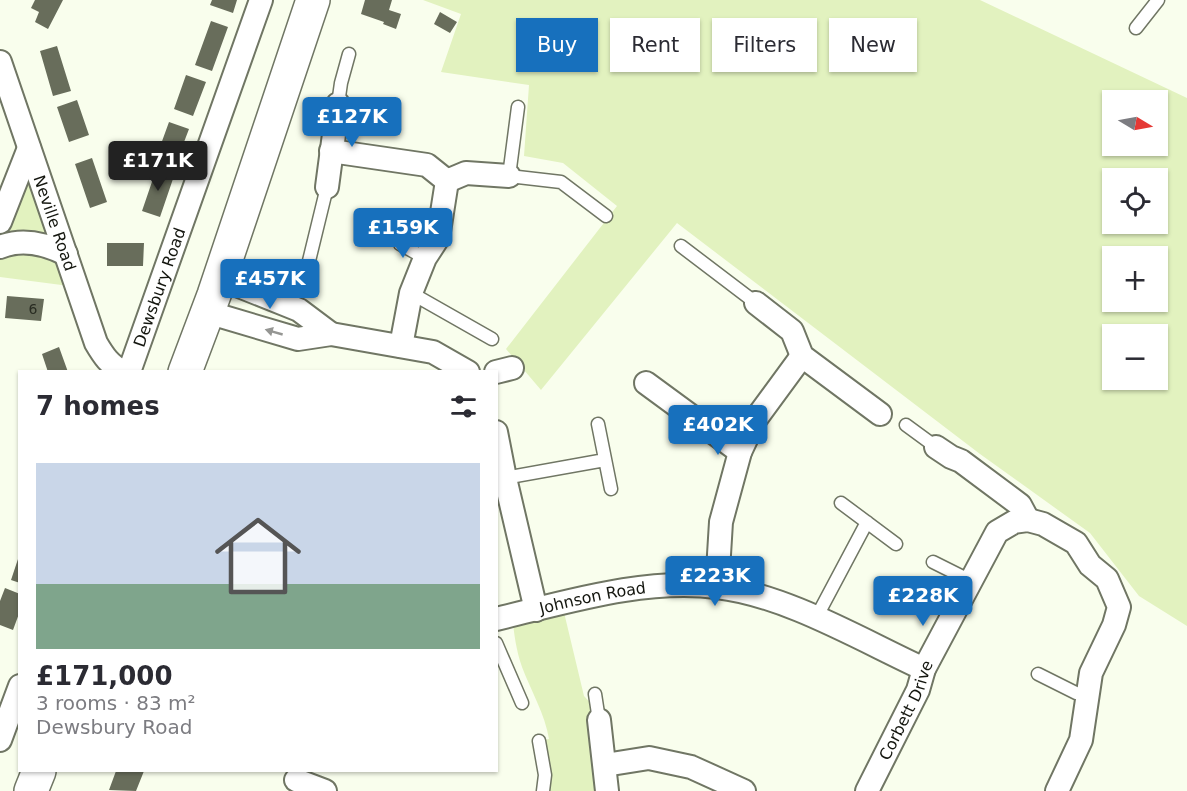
<!DOCTYPE html>
<html lang="en">
<head>
<meta charset="utf-8">
<style>
  body { margin:0; font-family:"DejaVu Sans",sans-serif; background:#f7f7f7; color:#2b2b33; height:100vh; display:flex; flex-direction:column; font-size:22px; white-space:nowrap }
  * { box-sizing:border-box; margin:0 }
  p { font-size:20px; color:#7c7c81 }
  .icon { flex:none; width:33px; height:33px; fill:none; stroke:currentColor; stroke-width:2; stroke-linecap:round; stroke-linejoin:round }
  .map { position:relative; flex:1; overflow:hidden }
  .side { position:absolute; left:18px; top:370px; width:480px; height:402px; display:flex; flex-direction:column; background:#fff; border-radius:0px; box-shadow:0 2px 4px #0004 }
  .side>* { flex:none }
  .banner { position:absolute; left:516px; top:18px; width:570px; height:54px; display:flex; gap:12px }
  .needle { width:39px; rotate:100deg }
  .buttons { position:absolute; left:1102px; top:90px; display:grid; gap:12px }
  .buttons a { display:grid; place-items:center; width:66px; height:66px; border-radius:0px; background:#fff; box-shadow:0 2px 4px #0004; font-size:30px }
  .price { position:absolute; translate:-50% -51px; padding:0 14px; border-radius:6px; background:#1770bd; color:#fff; font-size:20px; line-height:39px; filter:drop-shadow(0 2px 3px #0008) }
  .price::after { content:''; position:absolute; left:50%; top:36px; width:18px; height:14px; margin-left:-9px; background:inherit; clip-path:polygon(0 0,100% 0,50% 100%) }
  .price.active { background:#222; color:#fff }
  ul { padding:0; list-style:none }
  li { display:grid; align-content:center; gap:12px; height:318px; padding:0 18px }
  li+li { border-top:2px solid #e1e1e2 }
  li span { display:grid; place-items:center; height:186px; border-radius:0px; color:#555 }
  li>.icon { margin-inline-start:auto }
  span .icon { width:108px; height:108px; fill:#fffc; stroke-width:1 }
  li b { font-size:26px }
  h2 { display:flex; justify-content:space-between; align-items:center; height:72px; padding:0 18px; font-size:26px }
  .tag { padding:0 21px; border-radius:0px; background:#fff; box-shadow:0 2px 4px #0004; font-size:21px; line-height:54px }
  .tag.active { background:#1770bd; color:#fff }
  .map>svg:first-child { display:block }
  .green { fill:#e2f2bf; fill-rule:evenodd }
  .building { fill:#686d5b }
  .lines { fill:none; stroke-linecap:round; stroke-linejoin:round }
  .lane-casing { stroke:#707664; stroke-width:15 }
  .street-casing { stroke:#707664; stroke-width:26 }
  .highway-casing { stroke:#707664; stroke-width:36 }
  .lane { stroke:#fff; stroke-width:12 }
  .street { stroke:#fff; stroke-width:22 }
  .highway { stroke:#fff; stroke-width:33 }
  .oneway { fill:#959693 }
  .labels { text-anchor:middle; stroke-width:4.5; stroke-linejoin:round; paint-order:stroke }
  .number-label { font-size:14px; fill:#292c22 }
  .street-label { font-size:16px; fill:#14160f; stroke:#f9feed }
</style>
</head>
<body>
<div class="map">
<svg width="1187" height="791" viewBox="0 0 1187 791">
  <rect width="100%" height="100%" fill="#f9feed"/>
  <path class="green" d="M423,0H980L1187,98V626L1139,596L1090,533L980,454L677,223L541,390L506,349L617,206L563,163L524,156L529,85L441,72L461,14ZM1113,100H1158V146H1113ZM1113,178H1158V224H1113ZM1113,256H1158V302H1113ZM1113,334H1158V380H1113Z
    M29,148L77,287L0,277V222Z
    M562,604L584,696L597,710L607,791H543L539,741L549,739C545,714 531,691 522,667C516,650 514,633 512,615Z"/>
  <path class="building" d="M35,0H63L48,29L35,22L39,12L31,8Z
    M212,0H237L233,13L210,5Z
    M365,0H392L389,10L401,14L396,29L383,24L384,22L361,14Z
    M440,12L457,22L450,33L434,24Z
    M211,21L228,27L212,71L195,65Z
    M57,46L71,91L53,96L40,51Z
    M186,75L206,82L193,116L174,109Z
    M77,100L89,135L69,142L57,107Z
    M169,122L189,129L176,163L157,155Z
    M92,158L107,202L90,208L75,164Z
    M157,167L175,173L160,217L142,211Z
    M107,243H144L143,266H107Z
    M7,296L44,299L41,321L5,318Z
    M59,347L68,372H48L42,354Z
    M19,556H20V583L11,580Z
    M5,588L20,594V611L13,630L0,625V601Z
    M116,771H144L136,791L109,790Z"/>
  <g class="lines">
    <defs>
      <path id="lane" d="M1136,28L1158,0
        M338,104L341,83L349,54
        M518,107L509,176L561,182L606,216
        M400,244L425,258
        M681,246L756,303
        M308,265L327,187
        M411,293L492,339
        M598,424L611,489
        M906,425L936,447
        M505,478L605,460
        M841,503L896,544
        M933,562L971,581
        M816,618L867,522
        M496,643L522,703
        M1038,674L1076,693L1088,694
        M595,694L599,720
        M539,741L545,775L543,791"/>
      <g id="street">
        <path id="s1" d="M0,62L96,343C103,355 110,366 124,372"/>
        <path d="M331,151L427,165L447,181L466,173L509,176"/>
        <path d="M327,187L338,104"/>
        <path d="M0,222L29,148"/>
        <path d="M0,247C22,238 46,244 66,254"/>
        <path d="M219,278L299,310L331,334"/>
        <path d="M756,303L792,331L802,356L880,414"/>
        <path d="M207,312L298,339L331,334L433,352L468,372"/>
        <path d="M401,346L411,293L425,258L438,238L447,181"/>
        <path id="s2" d="M129,372L261,0"/>
        <path d="M496,372L512,368"/>
        <path d="M646,383L740,452"/>
        <path d="M496,432L505,478L536,610"/>
        <path d="M936,447L951,457L961,461L1020,505L1028,520"/>
        <path d="M717,587L721,522L740,452L755,420L802,356"/>
        <path id="s3" d="M496,619C568,602 643,578 717,587C786,595 861,640 924,669"/>
        <path d="M599,720L607,791"/>
        <path d="M0,740L20,686"/>
        <path d="M605,765L649,758L691,767L744,791"/>
        <path d="M296,780L325,791"/>
        <path id="s4" d="M867,791L918,690L924,669L997,532L1014,522L1028,520L1043,524L1076,543L1090,565L1107,579L1119,607L1114,625L1091,673L1081,740L1057,791"/>
      </g>
      <path id="highway" d="M185,372L214,295L313,0
        M31,791L39,771"/>
    </defs>
    <use href="#lane" class="lane-casing"/>
    <use href="#street" class="street-casing"/>
    <use href="#highway" class="highway-casing"/>
    <use href="#lane" class="lane"/>
    <use href="#street" class="street"/>
    <use href="#highway" class="highway"/>
  </g>
  <defs><path id="oneway-solid" d="M-6-.8H1V-3.2L6.5 0L1 3.2V.8H-6Z" transform="scale(1.5)"/></defs>
  <use class="oneway" href="#oneway-solid" transform="translate(274 332) rotate(-164)"/>
  <g class="labels">
    <g class="number-label">
      <text x="33" y="314">6</text>
    </g>
    <g class="street-label">
      <text dy="6" stroke="none"><textPath href="#s1" startOffset="170">Neville Road</textPath></text>
      <text dy="6" stroke="none"><textPath href="#s2" startOffset="90">Dewsbury Road</textPath></text>
      <text dy="6" stroke="none"><textPath href="#s3" startOffset="99">Johnson Road</textPath></text>
      <text dy="6" stroke="none"><textPath href="#s4" startOffset="90">Corbett Drive</textPath></text>
    </g>
  </g>
</svg>
<div class="buttons">
<a><svg class="needle" viewBox="-14 -14 28 28"><path d="M0-13l5 13h-10z" fill="#e53935"/><path d="M0 13l5-13h-10z" fill="#7c7c81"/></svg></a>
<a><svg class="icon" aria-label="locate" viewBox="0 0 24 24"><circle cx="12" cy="12" r="6"/><path d="M12 2v4M12 18v4M2 12h4M18 12h4"/></svg></a>
<a>+</a>
<a>−</a>
</div>
<b class="price" style="left:352px;top:148px">£127K</b>
<b class="price active" style="left:158px;top:192px">£171K</b>
<b class="price" style="left:403px;top:259px">£159K</b>
<b class="price" style="left:270px;top:310px">£457K</b>
<b class="price" style="left:718px;top:456px">£402K</b>
<b class="price" style="left:715px;top:607px">£223K</b>
<b class="price" style="left:923px;top:627px">£228K</b>
<div class="banner">
<a class="tag active">Buy</a>
<a class="tag">Rent</a>
<a class="tag">Filters</a>
<a class="tag">New</a>
</div>
<section class="side">
<h2>7 homes<svg class="icon" aria-label="filters" viewBox="0 0 24 24"><path d="M4 7h16M4 17h16"/><circle cx="9" cy="7" r="2"/><circle cx="15" cy="17" r="2"/></svg></h2>
<ul>
<li><span style="background:linear-gradient(#c9d6e8 65%,#7fa58c 0)"><svg class="icon" aria-label="home" viewBox="0 0 24 24"><path d="M3 11l9-7 9 7M6 9v11h12V9"/></svg></span><div><b>£171,000</b><p>3 rooms · 83 m²</p><p>Dewsbury Road</p></div></li>
</ul>
</section>
</div>
</body>
</html>
